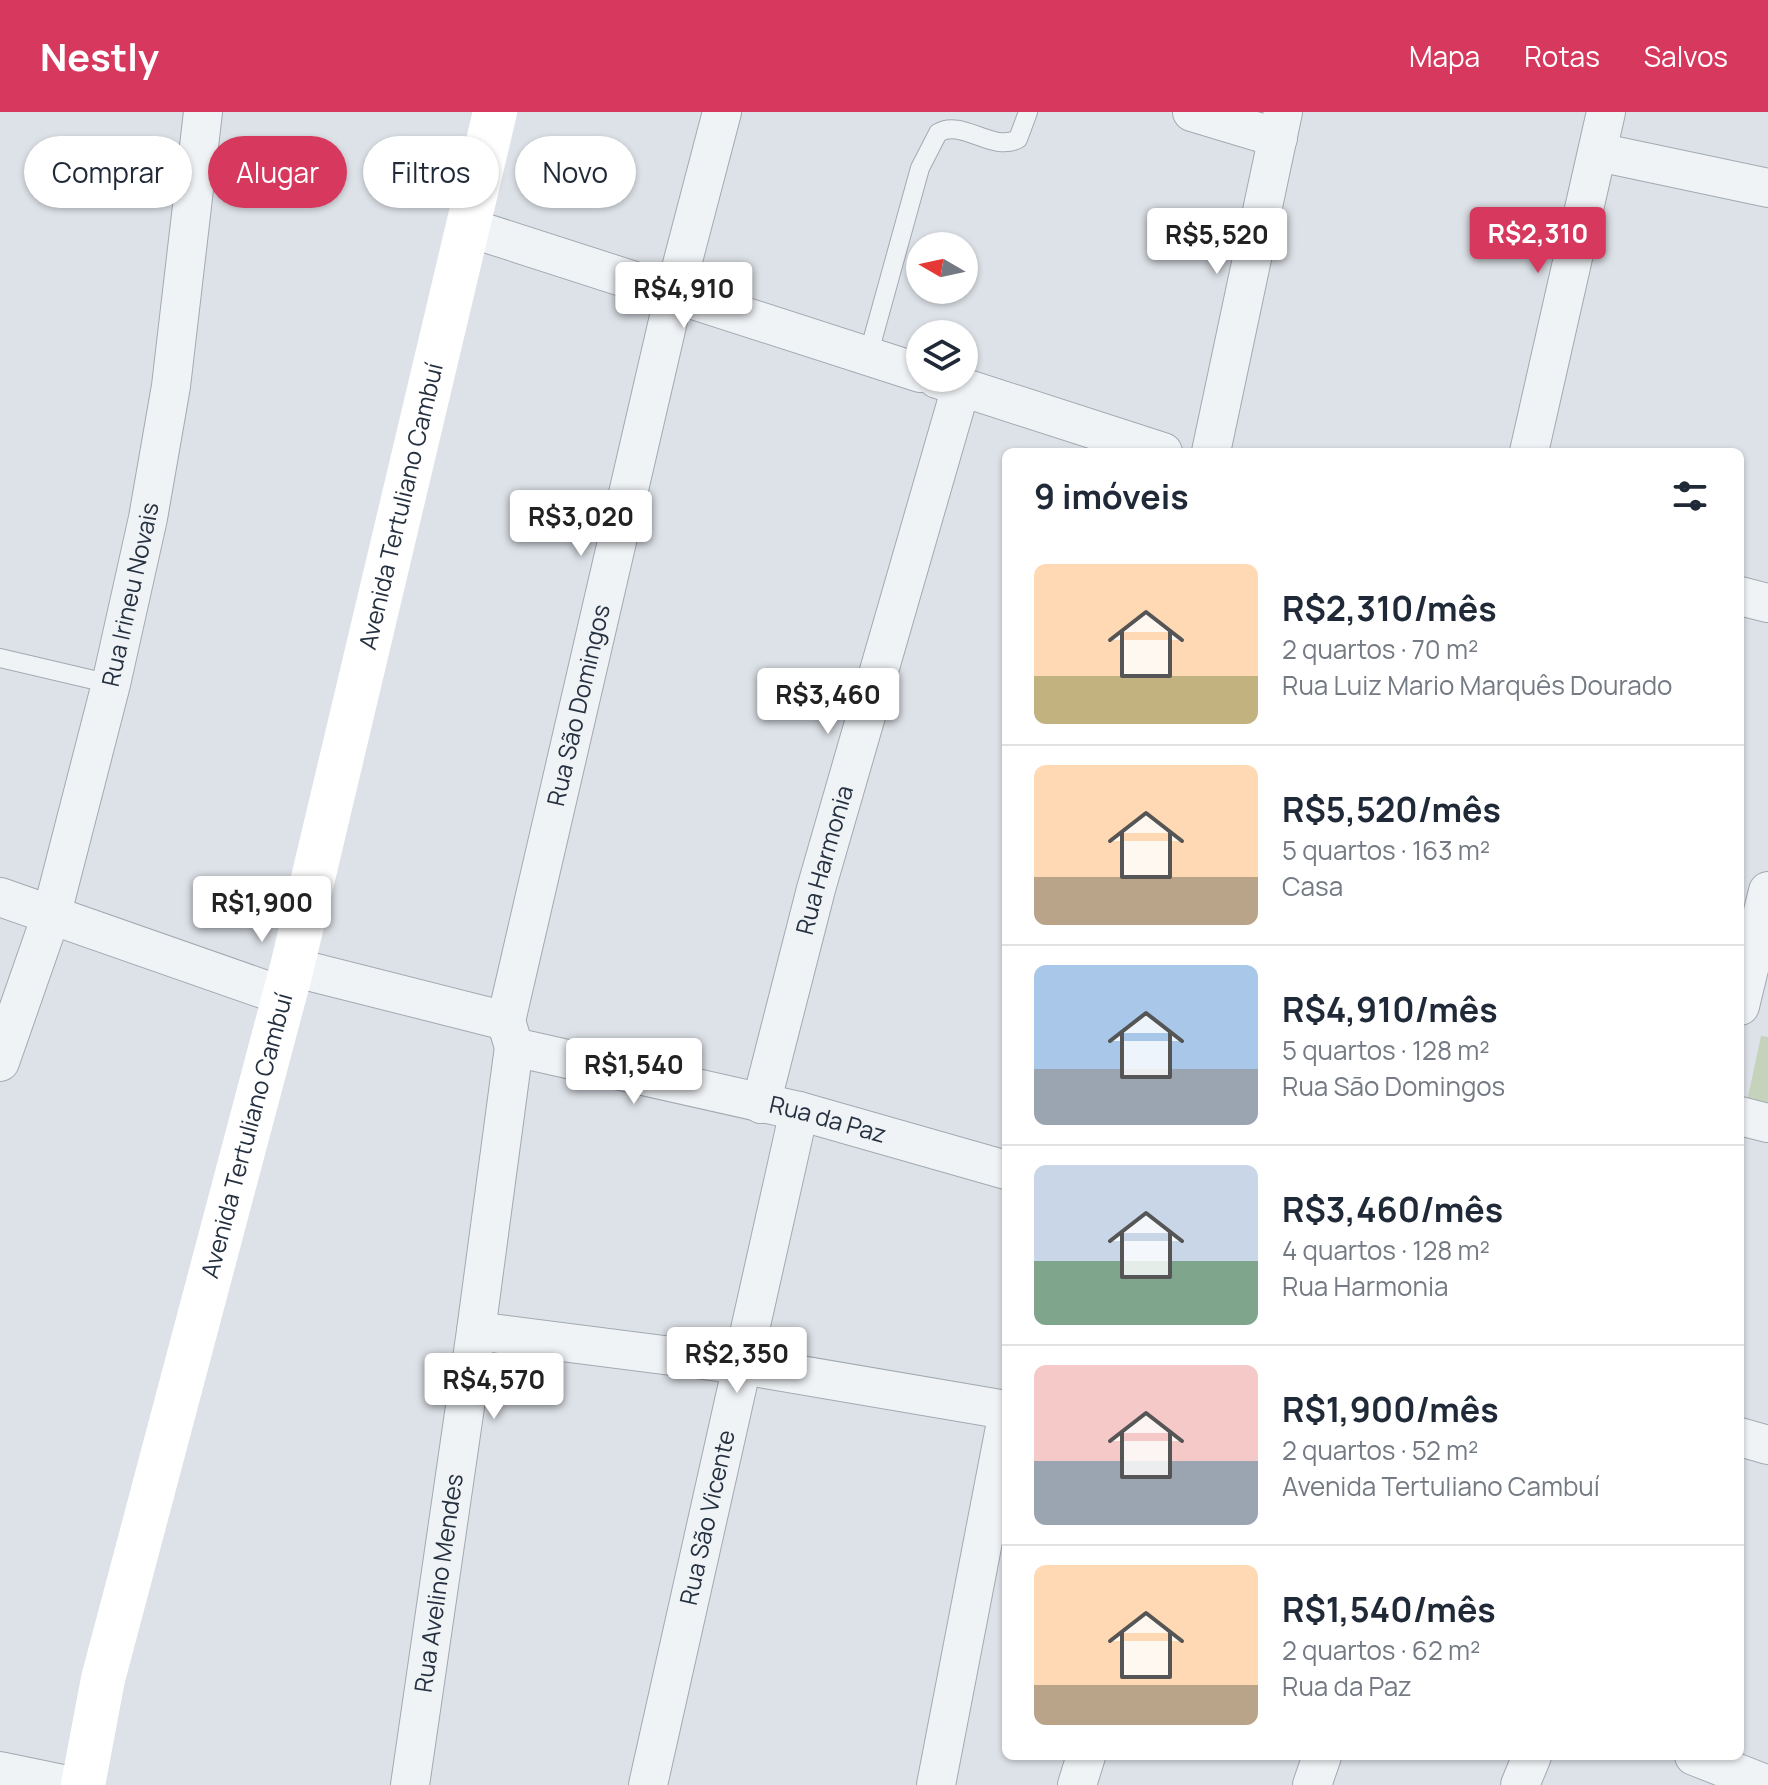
<!DOCTYPE html>
<html lang="pt">
<head>
<meta charset="utf-8">
<style>
  body { margin:0; font-family:Manrope,sans-serif; background:#f2f2f3; color:#1f2937; height:100vh; display:flex; flex-direction:column; font-size:30px; white-space:nowrap }
  * { box-sizing:border-box; margin:0 }
  p { font-size:26px; color:#747a83 }
  .icon { flex:none; width:44px; height:44px; fill:none; stroke:currentColor; stroke-width:2; stroke-linecap:round; stroke-linejoin:round }
  .map { position:relative; flex:1; overflow:hidden }
  .details { position:absolute; left:1002px; top:336px; width:742px; height:1312px; display:flex; flex-direction:column; background:#fff; border-radius:12px; box-shadow:0 2px 6px #0004 }
  .details>* { flex:none }
  .hud { position:absolute; left:24px; top:24px; width:760px; height:72px; display:flex; gap:16px }
  .needle { width:52px; rotate:279deg }
  .fabs { position:absolute; left:906px; top:120px; display:grid; gap:16px }
  .fabs a { display:grid; place-items:center; width:72px; height:72px; border-radius:50%; background:#fff; box-shadow:0 2px 6px #0004; font-size:40px }
  .price { position:absolute; translate:-50% -68px; padding:0 18px; border-radius:8px; background:#fff; color:#222; font-size:26px; line-height:52px; filter:drop-shadow(0 2px 4px #0008) }
  .price::after { content:''; position:absolute; left:50%; top:48px; width:24px; height:18px; margin-left:-12px; background:inherit; clip-path:polygon(0 0,100% 0,50% 100%) }
  .price.current { background:#d7385e; color:#fff }
  ul { padding:0; list-style:none }
  li { display:flex; align-items:center; gap:24px; height:200px; padding:0 32px }
  li+li { border-top:2px solid #e0e1e3 }
  li span { display:grid; place-items:center; flex:none; width:224px; height:160px; border-radius:12px; color:#555 }
  li>.icon { margin-inline-start:auto }
  span .icon { width:96px; height:96px; fill:#fffc; stroke-width:1 }
  li b { font-size:34px }
  h2 { display:flex; justify-content:space-between; align-items:center; height:96px; padding:0 32px; font-size:34px }
  .tag { padding:0 28px; border-radius:36px; background:#fff; box-shadow:0 2px 6px #0004; font-size:28px; line-height:72px }
  .tag.current { background:#d7385e; color:#fff }
  header { display:flex; align-items:center; gap:48px; box-sizing:border-box; height:112px; padding:0 40px; background:#d7385e; color:#fff }
  header strong { font-size:38px }
  nav { display:flex; gap:44px; margin-inline-start:auto; font-size:28px }
  .map>svg:first-child { display:block }
  .green { fill:#c5d3bd }
  .lines { fill:none; stroke-linecap:round; stroke-linejoin:round }
  .lane-casing { stroke:#a2a9b2; stroke-width:20 }
  .street-casing { stroke:#a2a9b2; stroke-width:40 }
  .lane { stroke:#f0f3f6; stroke-width:18 }
  .street { stroke:#f0f3f6; stroke-width:38 }
  .secondary { stroke:#fff; stroke-width:44 }
  .labels { text-anchor:middle; stroke-width:6; stroke-linejoin:round; paint-order:stroke }
  .street-label { font-size:24px; fill:#253140; stroke:#ecf1f6 }
</style>
</head>
<body>
<header>
<strong>Nestly</strong>
<nav><a>Mapa</a><a>Rotas</a><a>Salvos</a></nav>
</header>
<div class="map">
<svg width="1768" height="1673" viewBox="0 0 1768 1673">
  <rect width="100%" height="100%" fill="#dde2e8"/>
  <path class="green" d="M1761,924L1768,925V999L1746,994Z"/>
  <g class="lines">
    <defs>
      <path id="lane" d="M868,244L920,56L938,21C962,6 992,41 1018,27L1028,0
        M0,546L111,572"/>
      <g id="street">
        <path d="M1192,0L1278,26"/>
        <path d="M1598,40L1768,76"/>
        <path d="M467,115L920,261"/>
        <path d="M937,267L1163,340"/>
        <path d="M1211,340L1283,0"/>
        <path d="M1529,340L1606,0"/>
        <path d="M1740,484L1768,491"/>
        <path d="M0,785L283,884"/>
        <path id="s1" d="M292,855L506,909L514,935L799,999L1006,1058"/>
        <path d="M1740,894L1768,779"/>
        <path id="s2" d="M506,909L674,183L722,0"/>
        <path id="s3" d="M0,950L52,801L111,572L148,406L171,274L203,0"/>
        <path id="s4" d="M761,992L816,777L961,275"/>
        <path d="M1740,1004L1768,1011"/>
        <path d="M476,1219L742,1253L1006,1298"/>
        <path d="M1740,1325L1768,1333"/>
        <path d="M1694,1644L1768,1673"/>
        <path d="M0,1659L68,1673"/>
        <path id="s5" d="M410,1673L476,1219L514,935"/>
        <path id="s6" d="M648,1673L799,999"/>
        <path d="M936,1673L1006,1310"/>
        <path d="M1077,1673L1086,1644"/>
        <path d="M1312,1673L1322,1644"/>
        <path d="M1520,1673L1532,1644"/>
      </g>
    </defs>
    <use href="#lane" class="lane-casing"/>
    <use href="#street" class="street-casing"/>
    <use href="#lane" class="lane"/>
    <use href="#street" class="street"/>
    <path class="secondary" id="s7" d="M83,1673L103,1567L292,855L495,0"/>
  </g>
  <g class="labels">
    <g class="street-label">
      <text dy="8" stroke="none"><textPath href="#s7" startOffset="1318">Avenida Tertuliano Cambuí</textPath></text>
      <text dy="8" stroke="none"><textPath href="#s3" startOffset="486">Rua Irineu Novais</textPath></text>
      <text dy="8" stroke="none"><textPath href="#s2" startOffset="324">Rua São Domingos</textPath></text>
      <text dy="8" stroke="none"><textPath href="#s4" startOffset="252">Rua Harmonia</textPath></text>
      <text dy="8" stroke="none"><textPath href="#s1" startOffset="570">Rua da Paz</textPath></text>
      <text dy="8" stroke="none"><textPath href="#s7" startOffset="670">Avenida Tertuliano Cambuí</textPath></text>
      <text dy="8" stroke="none"><textPath href="#s6" startOffset="274">Rua São Vicente</textPath></text>
      <text dy="8" stroke="none"><textPath href="#s5" startOffset="204">Rua Avelino Mendes</textPath></text>
    </g>
  </g>
</svg>
<div class="fabs">
<a><svg class="needle" viewBox="-14 -14 28 28"><path d="M0-13l5 13h-10z" fill="#e53935"/><path d="M0 13l5-13h-10z" fill="#747a83"/></svg></a>
<a><svg class="icon" aria-label="layers" viewBox="0 0 24 24"><path d="M12 4l9 5-9 5-9-5zM3 14l9 5 9-5"/></svg></a>
</div>
<b class="price current" style="left:1538px;top:163px">R$2,310</b>
<b class="price" style="left:1217px;top:164px">R$5,520</b>
<b class="price" style="left:684px;top:218px">R$4,910</b>
<b class="price" style="left:581px;top:446px">R$3,020</b>
<b class="price" style="left:828px;top:624px">R$3,460</b>
<b class="price" style="left:262px;top:832px">R$1,900</b>
<b class="price" style="left:634px;top:994px">R$1,540</b>
<b class="price" style="left:737px;top:1283px">R$2,350</b>
<b class="price" style="left:494px;top:1309px">R$4,570</b>
<div class="hud">
<a class="tag">Comprar</a>
<a class="tag current">Alugar</a>
<a class="tag">Filtros</a>
<a class="tag">Novo</a>
</div>
<section class="details">
<h2>9 imóveis<svg class="icon" aria-label="filters" viewBox="0 0 24 24"><path d="M4 7h16M4 17h16"/><circle cx="9" cy="7" r="2"/><circle cx="15" cy="17" r="2"/></svg></h2>
<ul>
<li><span style="background:linear-gradient(#ffd9b3 70%,#c2b280 0)"><svg class="icon" aria-label="home" viewBox="0 0 24 24"><path d="M3 11l9-7 9 7M6 9v11h12V9"/></svg></span><div><b>R$2,310/mês</b><p>2 quartos · 70 m²</p><p>Rua Luiz Mario Marquês Dourado</p></div></li>
<li><span style="background:linear-gradient(#ffd9b3 70%,#b9a48a 0)"><svg class="icon" aria-label="home" viewBox="0 0 24 24"><path d="M3 11l9-7 9 7M6 9v11h12V9"/></svg></span><div><b>R$5,520/mês</b><p>5 quartos · 163 m²</p><p>Casa</p></div></li>
<li><span style="background:linear-gradient(#a9c7e8 65%,#9aa5b1 0)"><svg class="icon" aria-label="home" viewBox="0 0 24 24"><path d="M3 11l9-7 9 7M6 9v11h12V9"/></svg></span><div><b>R$4,910/mês</b><p>5 quartos · 128 m²</p><p>Rua São Domingos</p></div></li>
<li><span style="background:linear-gradient(#c9d6e8 60%,#7fa58c 0)"><svg class="icon" aria-label="home" viewBox="0 0 24 24"><path d="M3 11l9-7 9 7M6 9v11h12V9"/></svg></span><div><b>R$3,460/mês</b><p>4 quartos · 128 m²</p><p>Rua Harmonia</p></div></li>
<li><span style="background:linear-gradient(#f6c9c9 60%,#9aa5b1 0)"><svg class="icon" aria-label="home" viewBox="0 0 24 24"><path d="M3 11l9-7 9 7M6 9v11h12V9"/></svg></span><div><b>R$1,900/mês</b><p>2 quartos · 52 m²</p><p>Avenida Tertuliano Cambuí</p></div></li>
<li><span style="background:linear-gradient(#ffd9b3 75%,#b9a48a 0)"><svg class="icon" aria-label="home" viewBox="0 0 24 24"><path d="M3 11l9-7 9 7M6 9v11h12V9"/></svg></span><div><b>R$1,540/mês</b><p>2 quartos · 62 m²</p><p>Rua da Paz</p></div></li>
</ul>
</section>
</div>
</body>
</html>
